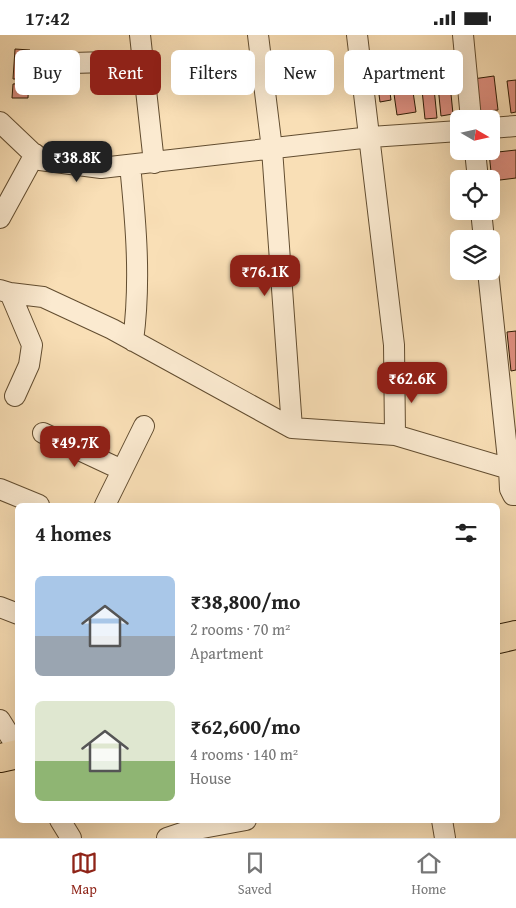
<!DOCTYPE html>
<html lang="en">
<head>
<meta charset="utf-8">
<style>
  body { margin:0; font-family:"Gentium Book Plus",serif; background:#f2f2f2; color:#222; height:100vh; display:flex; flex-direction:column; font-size:19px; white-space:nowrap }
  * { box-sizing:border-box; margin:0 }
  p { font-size:16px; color:#767676 }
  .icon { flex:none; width:28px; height:28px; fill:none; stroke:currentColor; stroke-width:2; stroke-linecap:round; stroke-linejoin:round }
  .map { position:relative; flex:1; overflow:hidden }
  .panel { position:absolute; left:15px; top:468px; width:485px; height:320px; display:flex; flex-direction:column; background:#fff; border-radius:8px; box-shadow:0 5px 20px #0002 }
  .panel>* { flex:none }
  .top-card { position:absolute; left:15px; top:15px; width:486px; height:45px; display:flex; gap:10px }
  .needle { width:32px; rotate:99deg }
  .fabs { position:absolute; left:450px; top:75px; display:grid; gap:10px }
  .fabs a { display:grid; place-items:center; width:50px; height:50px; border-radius:8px; background:#fff; box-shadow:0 5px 20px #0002; font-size:25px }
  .price { position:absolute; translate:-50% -42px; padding:0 11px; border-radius:10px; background:#8f2418; color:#fff; font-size:16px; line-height:32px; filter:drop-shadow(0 1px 2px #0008) }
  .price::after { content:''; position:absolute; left:50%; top:30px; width:15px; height:11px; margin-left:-8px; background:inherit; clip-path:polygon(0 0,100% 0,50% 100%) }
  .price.active { background:#222; color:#fff }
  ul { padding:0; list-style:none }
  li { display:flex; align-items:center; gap:15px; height:125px; padding:0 20px }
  li span { display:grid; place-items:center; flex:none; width:140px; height:100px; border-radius:8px; color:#555 }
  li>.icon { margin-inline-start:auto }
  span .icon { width:60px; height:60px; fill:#fffc; stroke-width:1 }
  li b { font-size:21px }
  h2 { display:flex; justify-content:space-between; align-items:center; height:60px; padding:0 20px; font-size:21px }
  .pill { padding:0 18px; border-radius:8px; background:#fff; box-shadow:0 5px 20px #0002; font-size:18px; line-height:45px }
  .pill.active { background:#8f2418; color:#fff }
  .status { display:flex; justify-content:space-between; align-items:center; height:35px; padding:0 25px; background:#fff; direction:ltr }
  .status svg { height:14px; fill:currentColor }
  .tabs { display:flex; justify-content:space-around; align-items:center; height:70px; border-top:1px solid #e0e0e0; background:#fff; font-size:14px; color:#767676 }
  .tabs a { display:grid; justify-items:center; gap:2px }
  .tabs .active { color:#8f2418 }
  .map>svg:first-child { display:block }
  .building { fill:#e19182; stroke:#2f1c04 }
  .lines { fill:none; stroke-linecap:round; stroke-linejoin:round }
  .minor-casing { stroke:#624d30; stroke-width:22 }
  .highway-casing { stroke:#2f1c04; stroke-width:30 }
  .minor { stroke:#fbead0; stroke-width:20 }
  .highway { stroke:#f9dfb6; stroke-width:28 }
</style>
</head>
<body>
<div class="status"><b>17:42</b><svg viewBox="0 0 49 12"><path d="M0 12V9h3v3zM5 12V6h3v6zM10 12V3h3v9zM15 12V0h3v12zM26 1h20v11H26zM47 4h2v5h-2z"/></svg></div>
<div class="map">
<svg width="516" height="803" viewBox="0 0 516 803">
  <rect width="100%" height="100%" fill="#f9dfb6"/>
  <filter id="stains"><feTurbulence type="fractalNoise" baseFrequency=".004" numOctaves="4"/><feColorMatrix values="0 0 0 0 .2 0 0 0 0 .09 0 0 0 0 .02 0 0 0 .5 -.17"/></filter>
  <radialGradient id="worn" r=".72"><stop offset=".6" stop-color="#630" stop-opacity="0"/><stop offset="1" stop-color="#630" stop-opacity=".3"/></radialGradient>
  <path class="building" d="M15,14L30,15L28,63H12L13,49L25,48L26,44H13Z
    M494,41L498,75L477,77L473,44Z
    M516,45V77L511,78L507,46Z
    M450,49L453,79L441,81L438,51Z
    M389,50L391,65L380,67L378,52Z
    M412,50L416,77L397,80L393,52Z
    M434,53L437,83L425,84L422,55Z
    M516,115V143L492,146L489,118Z
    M516,296V335L511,336L507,297Z"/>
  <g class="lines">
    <defs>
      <path id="minor" d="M140,0L154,128
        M258,0L272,114L292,393L395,400
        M357,0L394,310L395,400L509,434L488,236
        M463,0L471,84
        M72,28L143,26
        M0,87L40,125L101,133L371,102L459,96
        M491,93L516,91
        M475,116L478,144
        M130,130C136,189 141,247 133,306
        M481,176L484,204
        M0,183L35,119
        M0,255L10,258L43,262L112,294L292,393
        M10,258L32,310L29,330L15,361
        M43,398L122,435
        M509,434L510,454L513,460H516
        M0,454L39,470
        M105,470L144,391
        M0,572L18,579
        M0,685L18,714
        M60,785L71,803
        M442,785L445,803
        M167,803L191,795L246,785"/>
      <path id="highway" d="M498,604L516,600
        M0,723L18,719"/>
    </defs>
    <use href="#minor" class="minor-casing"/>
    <use href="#highway" class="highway-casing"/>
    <use href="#minor" class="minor"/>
    <use href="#highway" class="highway"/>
  </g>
  <rect width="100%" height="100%" filter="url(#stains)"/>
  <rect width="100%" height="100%" fill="url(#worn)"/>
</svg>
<div class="fabs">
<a><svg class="needle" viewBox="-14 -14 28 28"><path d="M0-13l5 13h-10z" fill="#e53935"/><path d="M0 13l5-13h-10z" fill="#767676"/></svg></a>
<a><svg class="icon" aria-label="locate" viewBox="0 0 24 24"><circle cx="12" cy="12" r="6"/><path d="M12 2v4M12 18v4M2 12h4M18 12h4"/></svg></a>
<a><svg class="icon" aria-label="layers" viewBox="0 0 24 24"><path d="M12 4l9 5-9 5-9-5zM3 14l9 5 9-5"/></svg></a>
</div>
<b class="price active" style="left:77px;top:148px">₹38.8K</b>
<b class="price" style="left:265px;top:262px">₹76.1K</b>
<b class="price" style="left:412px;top:369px">₹62.6K</b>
<b class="price" style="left:75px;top:433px">₹49.7K</b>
<div class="top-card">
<a class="pill">Buy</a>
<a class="pill active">Rent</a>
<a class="pill">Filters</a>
<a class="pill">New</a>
<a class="pill">Apartment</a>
</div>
<section class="panel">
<h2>4 homes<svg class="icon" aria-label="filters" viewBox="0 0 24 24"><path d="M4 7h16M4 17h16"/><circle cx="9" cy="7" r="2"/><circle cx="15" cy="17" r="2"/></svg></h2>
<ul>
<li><span style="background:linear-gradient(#a9c7e8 60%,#9aa5b1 0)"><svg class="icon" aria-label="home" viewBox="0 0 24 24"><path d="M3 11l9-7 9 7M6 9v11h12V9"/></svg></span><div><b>₹38,800/mo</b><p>2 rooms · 70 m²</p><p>Apartment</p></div></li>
<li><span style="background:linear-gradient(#dfe7d0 60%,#8fb573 0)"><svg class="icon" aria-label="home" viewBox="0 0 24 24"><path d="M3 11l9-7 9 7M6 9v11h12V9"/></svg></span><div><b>₹62,600/mo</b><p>4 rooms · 140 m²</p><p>House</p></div></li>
</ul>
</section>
</div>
<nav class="tabs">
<a class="active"><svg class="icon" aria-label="map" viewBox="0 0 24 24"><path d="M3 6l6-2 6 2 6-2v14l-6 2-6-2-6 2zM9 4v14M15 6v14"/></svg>Map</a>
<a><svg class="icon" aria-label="saved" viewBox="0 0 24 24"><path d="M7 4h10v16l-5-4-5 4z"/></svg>Saved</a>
<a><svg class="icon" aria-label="home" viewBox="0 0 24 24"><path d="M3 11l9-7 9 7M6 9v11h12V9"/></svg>Home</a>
</nav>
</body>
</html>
